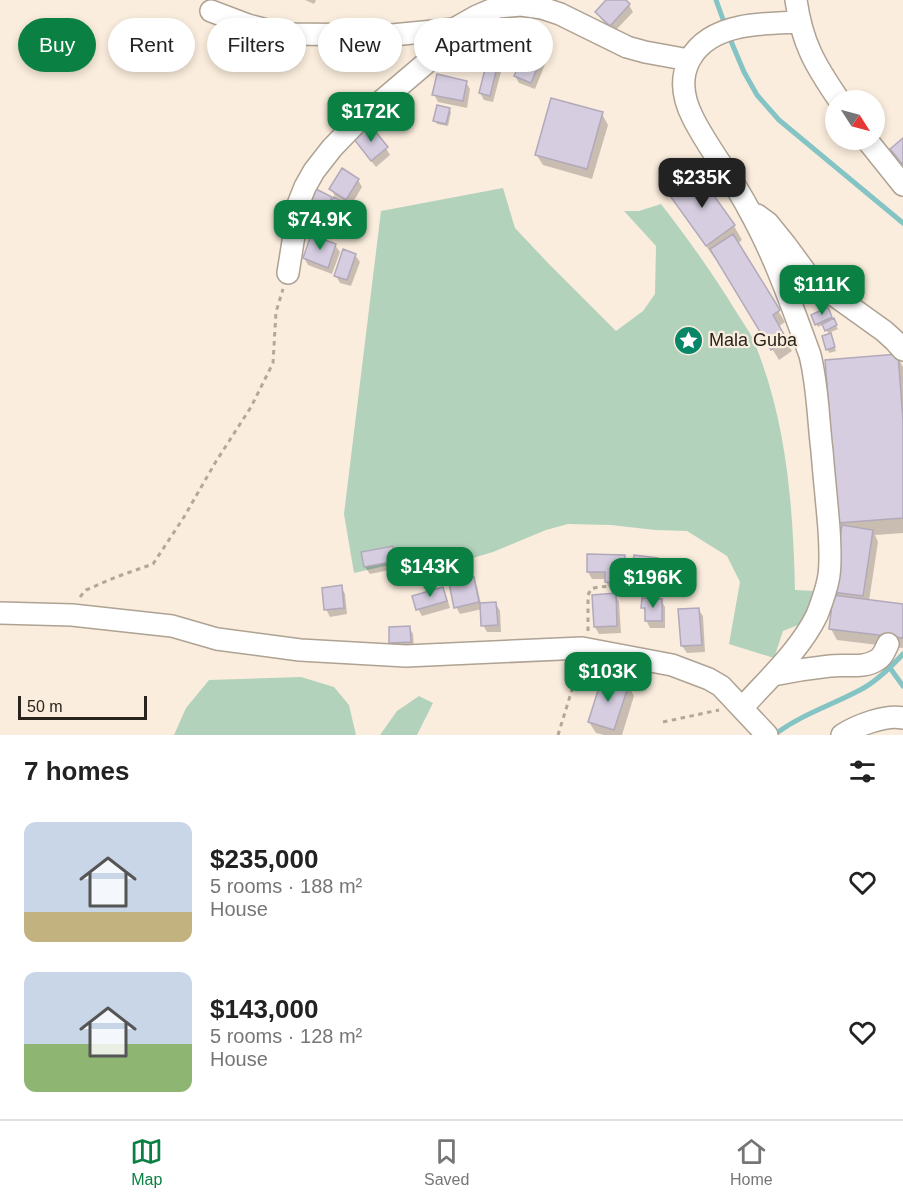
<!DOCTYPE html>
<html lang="en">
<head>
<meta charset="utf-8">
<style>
  body { margin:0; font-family:Helvetica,sans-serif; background:#f2f2f2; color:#222; height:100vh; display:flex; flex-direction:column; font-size:22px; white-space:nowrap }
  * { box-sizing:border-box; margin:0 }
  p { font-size:20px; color:#767676 }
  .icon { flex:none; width:33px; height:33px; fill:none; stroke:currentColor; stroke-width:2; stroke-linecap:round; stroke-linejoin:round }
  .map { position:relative; height:735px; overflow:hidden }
  .sheet { display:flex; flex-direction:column; background:#fff; flex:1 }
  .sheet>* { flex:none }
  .top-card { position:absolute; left:18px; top:18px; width:600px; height:54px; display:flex; gap:12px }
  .needle { width:39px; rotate:126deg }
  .fabs { position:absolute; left:825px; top:90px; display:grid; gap:12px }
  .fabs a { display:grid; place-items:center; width:60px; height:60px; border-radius:50%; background:#fff; box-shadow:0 3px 9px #0003; font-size:30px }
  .scale { position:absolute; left:18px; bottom:15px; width:129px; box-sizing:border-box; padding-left:6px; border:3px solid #28231d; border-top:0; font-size:16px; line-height:21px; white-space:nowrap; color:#28231d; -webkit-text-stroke:4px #faeddd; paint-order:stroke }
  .price { position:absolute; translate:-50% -51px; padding:0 14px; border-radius:12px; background:#0b8043; color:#fff; font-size:20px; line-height:39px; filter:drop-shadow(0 2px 3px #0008) }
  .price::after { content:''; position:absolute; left:50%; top:36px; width:18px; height:14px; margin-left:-9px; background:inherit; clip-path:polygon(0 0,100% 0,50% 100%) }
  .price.current { background:#222; color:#fff }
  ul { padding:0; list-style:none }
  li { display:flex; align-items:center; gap:18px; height:150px; padding:0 24px }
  li span { display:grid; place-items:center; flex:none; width:168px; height:120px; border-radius:12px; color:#555 }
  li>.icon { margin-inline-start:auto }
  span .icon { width:72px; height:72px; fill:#fffc; stroke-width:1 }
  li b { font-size:26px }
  h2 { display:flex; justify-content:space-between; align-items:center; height:72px; padding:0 24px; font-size:26px }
  .chip { padding:0 21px; border-radius:27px; background:#fff; box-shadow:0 3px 9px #0003; font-size:21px; line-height:54px }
  .chip.current { background:#0b8043; color:#fff }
  .tabs { display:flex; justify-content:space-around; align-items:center; height:84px; border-top:2px solid #e0e0e0; background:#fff; font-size:16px; color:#767676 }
  .tabs a { display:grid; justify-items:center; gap:3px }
  .tabs .current { color:#0b8043 }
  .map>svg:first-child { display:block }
  .green { fill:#b3d2bc }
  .shadow { fill:#0003 }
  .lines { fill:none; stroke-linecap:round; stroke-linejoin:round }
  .stream { stroke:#84c4c4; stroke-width:5 }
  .building { fill:#d6cee0; stroke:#b1a9ba; stroke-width:1.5 }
  .minor-casing { stroke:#aea293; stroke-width:24 }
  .path { stroke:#b2a79b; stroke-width:3; stroke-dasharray:4.5 4.5; stroke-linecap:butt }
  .minor { stroke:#fff; stroke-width:21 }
  .labels { text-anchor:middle; stroke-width:4.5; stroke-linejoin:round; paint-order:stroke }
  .poi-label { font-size:18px; fill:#28231d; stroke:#faeddd; text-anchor:start }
</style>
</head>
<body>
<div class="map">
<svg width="903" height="735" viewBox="0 0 903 735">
  <rect width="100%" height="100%" fill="#faeddd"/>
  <path class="green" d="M503,188L515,228L548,263L616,331L643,311L655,294L656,246L624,211H639L661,204C688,239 714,275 737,313C743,323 751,333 755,344C787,423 793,506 795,590L816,591L803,623L783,631L774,658L729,644L740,582L727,556L687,531L655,530L611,525L568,524L546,530L493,552L456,563L422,581L416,559L354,573L344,514L381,211Z
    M301,677L334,687L349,705L356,735H174L186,708L209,680Z
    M419,696L433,703L417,735H380L397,711Z"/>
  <path class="shadow" d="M305,0H316L314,4Z
    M608,0H624L629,5L633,12L614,32L601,19L597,12Z
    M542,55L546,62L535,89L519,83L515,76Z
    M498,61L502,68L493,102L484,100L480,93Z
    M466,82L470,89L467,108L438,102L434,94Z
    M449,109L451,112L448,126L437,124L435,121Z
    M602,114L608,125L592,179L543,165L536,154Z
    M359,146L386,148L390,155L376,167Z
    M697,175L734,226L742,240L737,244L785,322L778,327L792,351L779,360L717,259L716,260L679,208L670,194Z
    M358,180L362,187L350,207L352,208L356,215L349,232L331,223L328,218L312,210L308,203L331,198L334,202L343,203L344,201L335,196L331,189Z
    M335,245L340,252L332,274L308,265L304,258Z
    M355,255L360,262L351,286L340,283L336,276Z
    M827,309L838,329L829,333L836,351L829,353L824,337L829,335L824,324L818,327L813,316Z
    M897,356L903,367V533L875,535L878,542L869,601L903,605V648L837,640L831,629L837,597L834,591L843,529L839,523L827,362Z
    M392,548L396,555L399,568L370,574L365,567Z
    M624,557L628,564L627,589H610L606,582V579H592L588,572Z
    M657,559L661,566L657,592L637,589L632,582Z
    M473,579L477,586L481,604H496L500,611L501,632H487L483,625L482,609L460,614L456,607Z
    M341,587L345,594L347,614L330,617L326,609Z
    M442,588L446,595L450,608L422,616L418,609Z
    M615,595L619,602L621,633L599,634L595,627Z
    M643,600H661L665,607V628H650L646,620V614L643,608Z
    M698,609L703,616L705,652L687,653L682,646L680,611Z
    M409,627L413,634L414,648L395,649L391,642Z
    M628,685L634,696L622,735H604L596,733L589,722Z"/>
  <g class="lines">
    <path class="stream" d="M716,0L725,25
      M728,34L744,72L757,95L779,120L903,223
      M890,668L903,686
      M774,735C800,715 832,705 860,690C876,682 891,667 903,654"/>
  </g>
  <path class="building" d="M606,0H626L630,4L610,26L595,12Z
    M526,47L543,54L531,83L514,76Z
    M488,57L499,59L490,96L479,93Z
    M437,74L467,81L463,101L432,95Z
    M551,98L603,112L587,169L535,155Z
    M437,105L450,108L446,124L433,121Z
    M370,125L388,147L371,161L353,138Z
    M903,138V165L890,149Z
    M342,168L359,179L346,200L329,189Z
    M697,172L735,225L706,246L668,193Z
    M314,188L332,197L325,212L307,203Z
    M334,197L353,207L345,225L325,216Z
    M733,234L780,310L773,315L787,340L771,350L710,249Z
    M311,235L336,244L328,268L303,258Z
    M343,249L356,254L347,280L334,276Z
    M828,307L832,317L815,325L811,315Z
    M834,318L837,325L825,331L822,324Z
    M831,333L835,347L826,350L822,336Z
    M898,354L903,420V518L838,523L825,360Z
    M842,525L873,530L863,596L832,592Z
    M393,546L396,561L364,567L361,552Z
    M587,554L625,555L624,583L605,582V572H587Z
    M634,555L658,558L654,585L631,582Z
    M474,577L479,602L454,608L449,583Z
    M342,585L344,608L324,610L322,588Z
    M443,587L447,601L416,610L412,596Z
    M616,593L617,626L594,627L592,595Z
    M833,595L903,604V638L829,629Z
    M642,598L662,599V621H645V608H641Z
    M496,602L498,625L481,626L480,603Z
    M699,608L702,645L681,646L678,609Z
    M410,626L411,642L389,643V627Z
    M603,675L629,684L614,730L588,722Z"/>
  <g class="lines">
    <defs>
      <path id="minor" d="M796,0C802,43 815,65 839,100
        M211,11L248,25L283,34L392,35L454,29
        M867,140L903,185
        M757,215L768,223L785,244L807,274L824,288L884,331L894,340L903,350
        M288,273L295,229L297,207L305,187L314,171L332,148L358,121L425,64L454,29L477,16L498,7L521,5L542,8L560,14L627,47L645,52L689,60
        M0,613L72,615L172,626L217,639L300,650L406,656L582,648L672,665L709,679L721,686L767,735
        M773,675C792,671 811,668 830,666C845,664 864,669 877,660C883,657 885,650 888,644
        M742,708C768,679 800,650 817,615C822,602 827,589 829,575C831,560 830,545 829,529C827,503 824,477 822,451C818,419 818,387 810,355C792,306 774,254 748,208C732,177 709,150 693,118C670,73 692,37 740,27C759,23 780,23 800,22
        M842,735C856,726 886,714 903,718"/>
    </defs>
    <use href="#minor" class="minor-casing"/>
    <path class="path" d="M80,597L86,590L116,577L153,564L184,517L215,463L251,407L273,363L276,312L283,289
      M588,631V595L591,589C606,583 640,589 657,590
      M663,722L719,710
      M558,735L579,667"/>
    <use href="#minor" class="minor"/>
  </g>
  <defs>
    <symbol id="sight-disc" viewBox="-11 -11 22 22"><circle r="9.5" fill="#088668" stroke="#faeddd"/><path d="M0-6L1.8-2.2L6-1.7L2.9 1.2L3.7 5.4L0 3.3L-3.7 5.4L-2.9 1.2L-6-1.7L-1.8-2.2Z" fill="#fff"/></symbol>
  </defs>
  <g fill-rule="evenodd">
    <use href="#sight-disc" x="672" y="324" width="33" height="33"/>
  </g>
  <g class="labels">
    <g class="poi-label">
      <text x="709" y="346">Mala Guba</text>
    </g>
  </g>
</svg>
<div class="fabs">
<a><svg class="needle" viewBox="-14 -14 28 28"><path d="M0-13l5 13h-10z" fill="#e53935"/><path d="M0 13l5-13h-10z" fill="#767676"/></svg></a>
</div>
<div class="scale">50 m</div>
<b class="price" style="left:371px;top:143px">$172K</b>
<b class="price current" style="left:702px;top:209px">$235K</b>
<b class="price" style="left:320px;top:251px">$74.9K</b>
<b class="price" style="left:822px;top:316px">$111K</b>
<b class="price" style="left:430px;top:598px">$143K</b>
<b class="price" style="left:653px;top:609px">$196K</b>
<b class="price" style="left:608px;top:703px">$103K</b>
<div class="top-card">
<a class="chip current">Buy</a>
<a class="chip">Rent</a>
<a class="chip">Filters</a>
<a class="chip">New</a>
<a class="chip">Apartment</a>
</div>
</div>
<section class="sheet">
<h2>7 homes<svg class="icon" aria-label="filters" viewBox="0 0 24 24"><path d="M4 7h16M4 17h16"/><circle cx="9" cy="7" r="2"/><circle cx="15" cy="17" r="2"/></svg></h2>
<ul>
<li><span style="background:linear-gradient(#c9d6e8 75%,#c2b280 0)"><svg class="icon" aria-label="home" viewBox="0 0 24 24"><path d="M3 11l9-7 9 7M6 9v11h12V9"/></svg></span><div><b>$235,000</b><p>5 rooms · 188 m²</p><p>House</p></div><svg class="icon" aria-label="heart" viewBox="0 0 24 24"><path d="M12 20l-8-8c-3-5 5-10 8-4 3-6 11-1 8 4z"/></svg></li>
<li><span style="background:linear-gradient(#c9d6e8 60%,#8fb573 0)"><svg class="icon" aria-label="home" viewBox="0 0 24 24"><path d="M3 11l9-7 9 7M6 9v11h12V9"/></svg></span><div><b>$143,000</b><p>5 rooms · 128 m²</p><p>House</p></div><svg class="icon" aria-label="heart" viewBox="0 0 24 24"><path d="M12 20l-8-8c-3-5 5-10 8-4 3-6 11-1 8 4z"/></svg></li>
</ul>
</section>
<nav class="tabs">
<a class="current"><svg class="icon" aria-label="map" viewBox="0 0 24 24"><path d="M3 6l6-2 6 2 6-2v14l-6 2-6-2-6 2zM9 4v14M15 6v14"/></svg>Map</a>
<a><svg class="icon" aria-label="saved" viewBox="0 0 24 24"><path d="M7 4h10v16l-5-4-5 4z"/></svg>Saved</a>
<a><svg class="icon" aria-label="home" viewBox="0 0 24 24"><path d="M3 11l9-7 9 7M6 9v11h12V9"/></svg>Home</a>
</nav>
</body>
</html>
